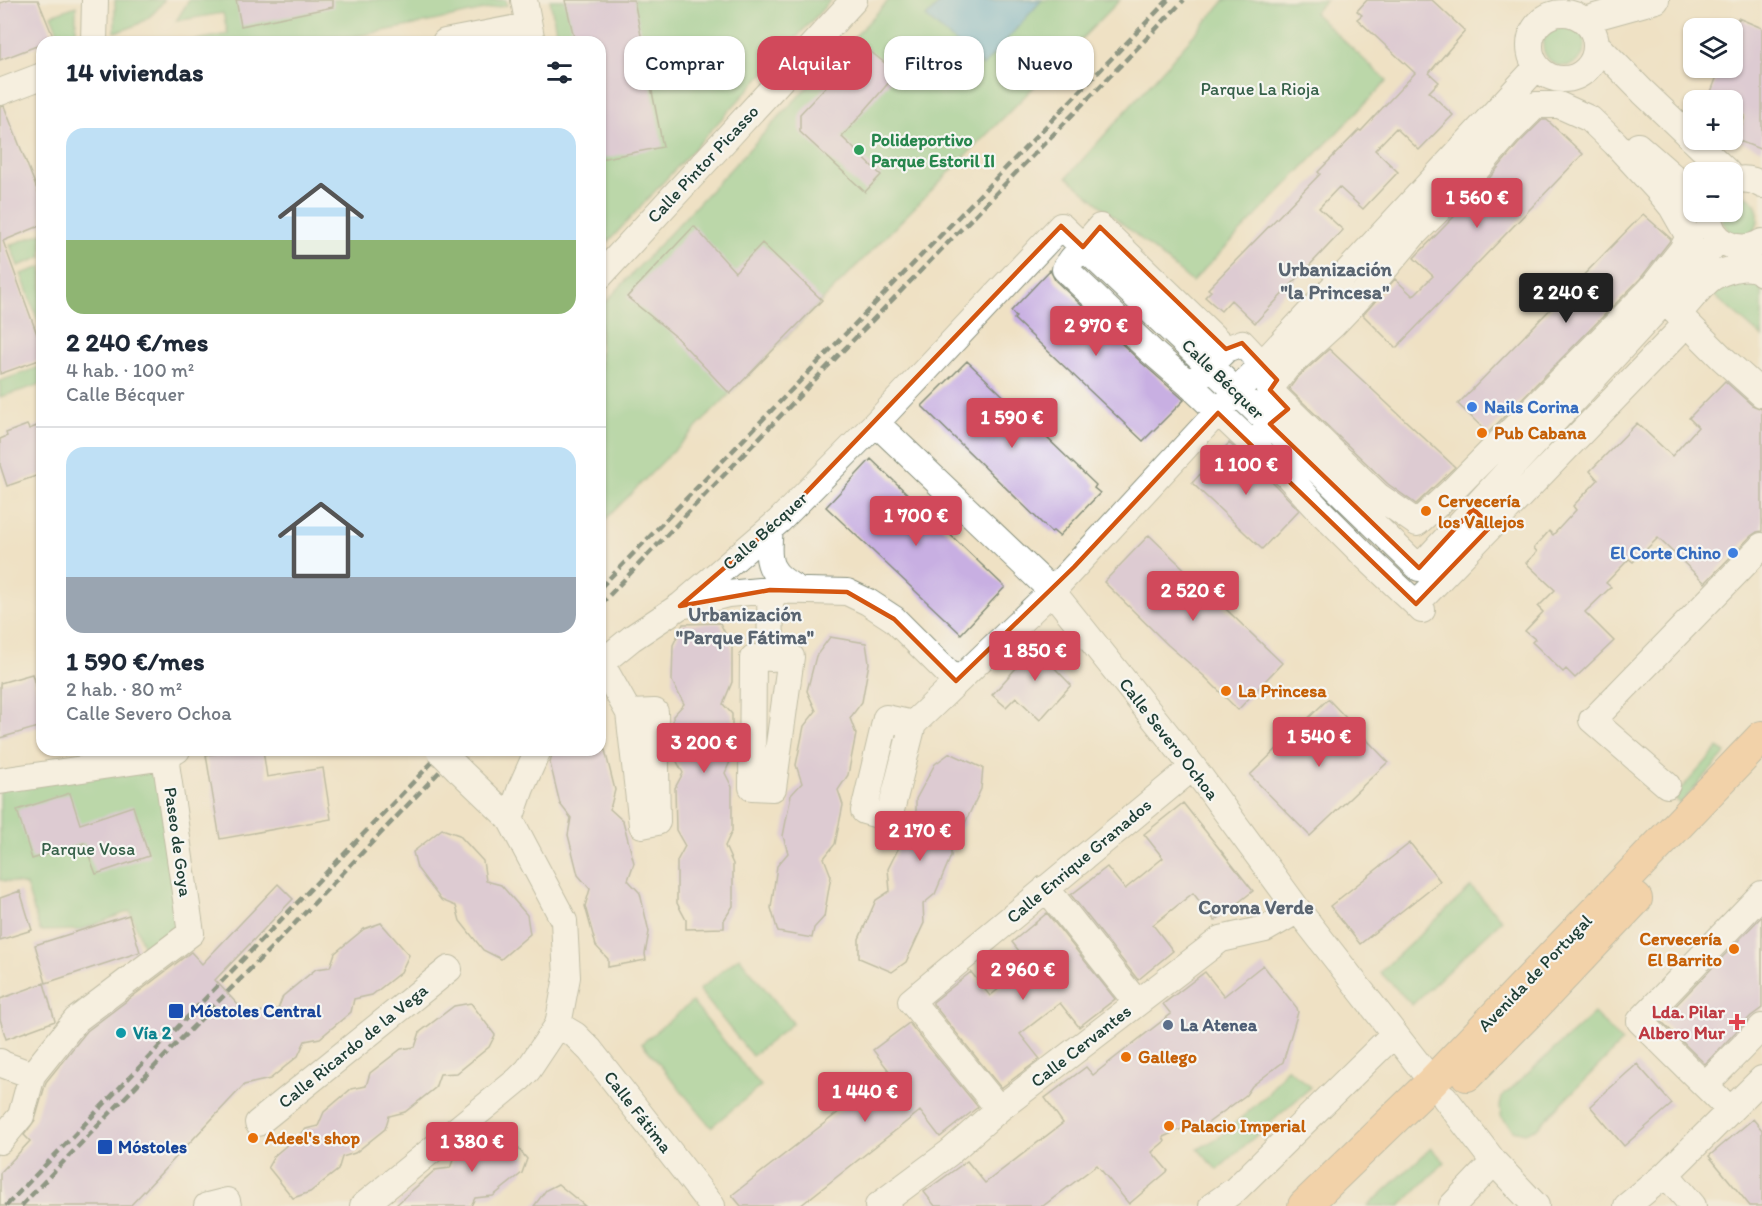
<!DOCTYPE html>
<html lang="es">
<head>
<meta charset="utf-8">
<style>
  body { margin:0; font-family:Itim,sans-serif; background:#f6f6f7; color:#1f2937; height:100vh; display:flex; flex-direction:column; font-size:22px; white-space:nowrap }
  * { box-sizing:border-box; margin:0 }
  p { font-size:20px; color:#747a83 }
  .icon { flex:none; width:33px; height:33px; fill:none; stroke:currentColor; stroke-width:2; stroke-linecap:round; stroke-linejoin:round }
  .map { position:relative; flex:1; overflow:hidden }
  .panel { position:absolute; left:36px; top:36px; width:570px; height:720px; display:flex; flex-direction:column; background:#fff; border-radius:18px; box-shadow:0 2px 4px #0004 }
  .panel>* { flex:none }
  .hud { position:absolute; left:624px; top:36px; width:570px; height:54px; display:flex; gap:12px }
  .buttons { position:absolute; left:1683px; top:18px; display:grid; gap:12px }
  .buttons a { display:grid; place-items:center; width:60px; height:60px; border-radius:12px; background:#fff; box-shadow:0 2px 4px #0004; font-size:30px }
  .price { position:absolute; translate:-50% -51px; padding:0 14px; border-radius:6px; background:#d1495b; color:#fff; font-size:20px; line-height:39px; filter:drop-shadow(0 2px 3px #0008) }
  .price::after { content:''; position:absolute; left:50%; top:36px; width:18px; height:14px; margin-left:-9px; background:inherit; clip-path:polygon(0 0,100% 0,50% 100%) }
  .price.selected { background:#222; color:#fff }
  ul { padding:0; list-style:none }
  li { display:grid; align-content:center; gap:12px; height:318px; padding:0 30px }
  li+li { border-top:2px solid #e0e1e3 }
  li span { display:grid; place-items:center; height:186px; border-radius:18px; color:#555 }
  li>.icon { margin-inline-start:auto }
  span .icon { width:108px; height:108px; fill:#fffc; stroke-width:1 }
  li b { font-size:26px }
  h2 { display:flex; justify-content:space-between; align-items:center; height:72px; padding:0 30px; font-size:26px }
  .tag { padding:0 21px; border-radius:18px; background:#fff; box-shadow:0 2px 4px #0004; font-size:21px; line-height:54px }
  .tag.selected { background:#d1495b; color:#fff }
  .map>svg:first-child { display:block }
  .green { fill:#7cc988; stroke:#4e835e; stroke-width:1.5 }
  .water { fill:#5aaed6; stroke:#3c7685; stroke-width:1.5 }
  .building { fill:#c8afe2 }
  .lines { fill:none; stroke-linecap:round; stroke-linejoin:round }
  .minor-casing { stroke:#878f7c; stroke-width:28 }
  .major-casing { stroke:#878f7c; stroke-width:34 }
  .minor { stroke:#fff; stroke-width:26 }
  .major { stroke:#f7be88; stroke-width:32 }
  .rail { stroke:#1f3d34; stroke-width:4.5; stroke-dasharray:9 4.5; stroke-linecap:butt }
  .minor-bridge-casing { stroke:#878f7c; stroke-width:28; stroke-linecap:butt }
  .minor-bridge { stroke:#fff; stroke-width:26 }
  .marked { fill:none; stroke:#d45610; stroke-width:4.5; stroke-linejoin:round }
  .leisure-dot { fill:#2e9e5b; stroke:#f6f6f2; stroke-width:2 }
  .shop-dot { fill:#3f7fe0; stroke:#f6f6f2; stroke-width:2 }
  .food-dot { fill:#e8710a; stroke:#f6f6f2; stroke-width:2 }
  .transit-dot { fill:#1a4fb4; stroke:#f6f6f2; stroke-width:2 }
  .health-dot { fill:#e0444e; stroke:#f6f6f2; stroke-width:2 }
  .service-dot { fill:#5c6f8a; stroke:#f6f6f2; stroke-width:2 }
  .culture-dot { fill:#0f9aa8; stroke:#f6f6f2; stroke-width:2 }
  .labels { text-anchor:middle; stroke-width:4.5; stroke-linejoin:round; paint-order:stroke }
  .park-label { font-size:18px; fill:#366049; stroke:#f6f6f2 }
  .leisure-label { font-size:18px; font-weight:bold; fill:#27864d; stroke:#f6f6f2; text-anchor:start }
  .street-label { font-size:18px; fill:#1f3d34; stroke:#f6f6f2 }
  .shop-label { font-size:18px; font-weight:bold; fill:#366cbe; stroke:#f6f6f2; text-anchor:start }
  .food-label { font-size:18px; font-weight:bold; fill:#c56008; stroke:#f6f6f2; text-anchor:start }
  .transit-label { font-size:18px; font-weight:bold; fill:#164399; stroke:#f6f6f2; text-anchor:start }
  .health-label { font-size:18px; font-weight:bold; fill:#be3a42; stroke:#f6f6f2; text-anchor:end }
  .service-label { font-size:18px; font-weight:bold; fill:#4e5e75; stroke:#f6f6f2; text-anchor:start }
  .culture-label { font-size:18px; font-weight:bold; fill:#0d838f; stroke:#f6f6f2; text-anchor:start }
  .neighbourhood-label { font-size:20px; font-weight:bold; fill:#5a6571; stroke:#f6f6f2 }
</style>
</head>
<body>
<div class="map">
<svg width="1762" height="1206" viewBox="0 0 1762 1206">
  <rect width="100%" height="100%" fill="#f6f6f2"/>
  <filter id="ink" filterUnits="userSpaceOnUse"><feTurbulence type="fractalNoise" baseFrequency=".0167" numOctaves="2"/><feDisplacementMap in="SourceGraphic" scale="12" xChannelSelector="R" yChannelSelector="G"/><feConvolveMatrix kernelMatrix="1 2 1 2 8 2 1 2 1" color-interpolation-filters="sRGB"/></filter>
  <filter id="wash" filterUnits="userSpaceOnUse"><feTurbulence type="fractalNoise" baseFrequency=".008" numOctaves="4" result="noise"/><feDisplacementMap in="SourceGraphic" scale="24" xChannelSelector="R" yChannelSelector="G"/><feGaussianBlur stdDeviation="1.35" result="paint"/><feColorMatrix in="noise" values="0 0 0 0 0 0 0 0 0 0 0 0 0 0 0 0 0 1.4 0 .05"/><feComposite in="paint" operator="in"/></filter>
  <g filter="url(#wash)">
    <rect width="100%" height="100%" fill="#efe1c4"/>
    <path class="green" d="M115,0H164C152,19 135,28 115,32Z
      M189,0H506L507,5L415,25L325,42H186L228,34L223,13L176,21Z
      M550,0H831L608,242L600,238V42H558Z
      M889,0H1120L600,525V308Z
      M1225,0H1326L1314,13L1387,81L1192,282L1067,177Z
      M76,6V41L62,42L51,15Z
      M1543 45a21 21 0 1 1 42 0a21 21 0 1 1-42 0Z
      M1741,195C1762,195 1762,229 1750,235C1744,237 1736,234 1730,233L1722,221L1721,212H1732L1733,197Z
      M42,233V257L18,266L10,245Z
      M42,267V328L41,329L21,274Z
      M1738,267L1762,274V337L1710,292Z
      M42,366V384L0,397V381Z
      M1718,748L1726,753L1680,804L1674,797Z
      M158,770L179,929L144,948L130,911L81,930L40,931L26,885L0,880V787Z
      M1471,887L1502,920L1412,1005L1380,972Z
      M739,957L793,1023L752,1056L699,990Z
      M692,1002L761,1086L711,1127L642,1043Z
      M1594,1013L1622,1042L1537,1128L1525,1133L1513,1130L1501,1116L1500,1106L1502,1097Z
      M1287,1068L1311,1087L1217,1170L1198,1149L1218,1138L1267,1095Z
      M1431,1148L1445,1162L1400,1206H1368Z"/>
    <path class="water" d="M943,0H1042L983,66L926,17Z"/>
    <g id="blocks">
      <path class="building" d="M9,0H38L54,39L42,42V44L0,60V3Z
        M236,0H333V7L241,26Z
        M565,0H634L663,147L600,159V42H575Z
        M1367,0H1432L1465,31L1429,73L1439,82L1429,92L1453,115L1419,150L1396,128L1375,150L1398,172L1363,209L1339,187L1319,208L1343,230L1255,323L1231,300L1221,311L1205,297L1211,291L1208,289L1320,174L1318,172L1359,130L1361,131L1415,73L1357,19L1362,15L1357,11Z
        M1738,18L1762,28V150L1737,140L1745,116L1732,110V100H1708L1720,68H1732V34Z
        M864,46L897,73L842,137L881,175L865,192L800,132V114Z
        M4,106L42,202V225L3,241L42,348V359L0,374V107Z
        M1542,120H1547L1583,154L1396,348L1363,315L1395,279L1413,296L1433,276L1414,258L1475,195L1518,144Z
        M1643,214L1671,239L1669,242L1640,279L1488,433L1458,404Z
        M694,226L735,272L762,243L822,300L730,394L674,335L627,297Z
        M1050,270L1055,280L1142,363L1184,400L1143,441L1014,319L1016,317L1011,311Z
        M1329,349L1455,467L1416,504L1388,484L1289,389L1297,378Z
        M967,361L1096,485L1094,488L1100,493L1059,536L1053,531L1051,532L922,406Z
        M1725,381L1752,405L1762,409V531L1757,532L1751,536L1705,583L1658,538L1633,562L1629,559L1606,583L1611,587L1585,612L1614,641L1575,678L1566,669L1563,672L1532,642L1535,639L1525,631L1543,612L1538,607L1555,590L1526,563L1537,552L1534,548L1549,531L1553,535L1576,510L1573,506L1598,480L1590,471L1637,423L1672,456L1698,427L1689,418Z
        M42,424V474L7,486L0,465V439L7,436L6,433L27,425L29,429Z
        M1229,443L1276,486L1299,510L1262,549L1192,483Z
        M871,459L1005,587L961,634L826,507Z
        M1149,535L1282,663L1238,710L1204,676L1168,645L1104,582Z
        M720,623L732,647V682L723,704L732,714V757L725,773L732,787V831L725,846L733,864V906L724,920V928L686,929V920L677,903V861L685,846L676,830L675,788L683,773L674,756L673,716L684,704L672,681L673,645L683,624Z
        M830,637L866,643L869,663L862,702L850,718L856,734L848,775L838,790L843,805L835,844L824,858L831,876L824,917L814,928L812,938L778,932L771,908L777,866L788,853L783,836L791,795L802,783L796,765L804,726L816,711L807,691L816,656Z
        M1043,638L1058,653L1049,662L1071,685L1040,720L1016,697L1006,707L992,695Z
        M32,674L42,710V726L0,738V683Z
        M1328,699L1388,762L1310,836L1250,775Z
        M238,750H263L267,777L323,768L331,819L220,839L206,755Z
        M553,750H605L615,790L610,809L623,821L634,863L628,880L640,893L649,932L645,954L646,960L608,967V959L596,946L585,906L590,889L578,875L568,835L571,818L560,804L550,763Z
        M950,753L983,768L981,789L964,825L951,836V856L935,894L923,904L924,923L906,962L892,972L859,958V939L876,900L890,891L888,869L905,835L916,825V799L935,764Z
        M70,793L80,824L133,806L149,856L96,874L84,843L32,859L17,810Z
        M1183,803L1253,891L1215,921L1193,893L1153,925L1173,951L1138,980L1071,895L1107,867L1125,889L1163,858L1144,834Z
        M442,829L459,835L483,861L486,881L501,885L527,915L530,934L501,959L483,950L460,921L456,906L441,900L417,868L413,852Z
        M1410,843L1440,881L1360,944L1330,906Z
        M278,884L293,899L215,980L252,1020L261,1012L278,1009L283,996L316,969L330,967L335,953L364,929L381,923L409,955L401,972L372,995L354,999L351,1012L320,1038L305,1041L298,1056L270,1079L244,1085L130,1206H0V1173L30,1141L24,1135L35,1120L46,1082L87,1031L191,952L202,964Z
        M20,891L32,930L0,940V898Z
        M1047,913L1115,999L1079,1027L1060,1003L1020,1034L1040,1059L1001,1088L933,1004V1002L971,972L990,996L1029,964L1012,942Z
        M129,915L140,952L46,983L35,945Z
        M1762,916V1008L1751,1016L1705,1064L1661,1021Z
        M1263,965L1297,1008L1298,1012L1283,1062L1252,1086L1246,1095L1205,1125H1191L1163,1137L1165,1141L1152,1152L1168,1171L1129,1204L1097,1165L1043,1206H935L924,1192L967,1161L985,1183L1063,1123L1045,1098L1086,1067L1093,1075L1131,1045L1171,1014L1163,1004L1205,972L1224,996Z
        M44,983L55,1021L6,1039L0,1019V999Z
        M471,1003L495,1035L489,1047L457,1073L440,1074L435,1088L405,1112L389,1116L385,1129L355,1153L342,1157L338,1170L310,1192L293,1198L268,1167L274,1156L306,1129L318,1126L324,1112L351,1089L366,1086L370,1073L401,1049L415,1047L420,1032L454,1006Z
        M909,1023L978,1107L940,1137L920,1111L800,1206H741L732,1195L890,1072L873,1050Z
        M1637,1064L1672,1104L1624,1146L1590,1106Z
        M1753,1119L1762,1130V1206H1750L1709,1156Z
        M502,1128L527,1159L522,1173L493,1196L475,1198L471,1206H395L435,1170L450,1168L455,1155L487,1131Z
        M558,1184L585,1206H534L546,1190Z"/>
    </g>
  </g>
  <g filter="url(#ink)">
    <use href="#blocks" fill-opacity="0" stroke="#878f7c" stroke-width="1.5"/>
    <g class="lines">
      <defs>
        <path id="minor" d="M524,0L532,42
          M1530 46a33 33 0 1 1 66 0a33 33 0 1 1-66 0Z
          M1584,20L1656,0
          M94,42L95,0
          M445,42L528,26
          M1596,44L1643,92L1727,172
          M0,92L42,76
          M1638,146L1694,195
          M1732,181C1743,178 1753,179 1762,185
          M1709,212C1707,241 1738,256 1762,242
          M1762,273C1751,261 1719,271 1708,281C1697,291 1688,303 1678,314L1722,358L1762,394
          M600,276L854,0
          M1651,289L1682,250L1689,237L1672,207L1658,190L1615,143L1590,119L1559,105H1536L1507,134L1464,184L1414,234L1372,284L1332,326L1286,368L1269,390L1378,496L1417,523L1452,491L1651,289L1678,314
          M1190,385L1152,352L1065,269L1072,259L1100,227L1226,349
          M1283,413L1252,444L1287,475L1319,510L1364,555L1416,604
          M876,423L1052,591L1193,767L1298,910L1432,1082
          M1252,444L1190,385L1226,349L1242,343L1274,377
          M770,529C766,563 768,574 799,590
          M770,590L771,658
          M686,605L728,594L770,590L847,592L868,602L894,619L956,681
          M1422,610L1416,604L1687,323
          M791,657L773,788L752,787L753,658Z
          M601,663L629,713L642,825L657,822L655,712L629,713
          M600,664L632,638L680,606L779,521L876,423L1061,226L1237,392L1419,568L1682,282L1719,239
          M1596,717L1762,546
          M1592,720L1667,785
          M913,724L886,718L864,811L889,818L913,724L1052,591L1537,67
          M0,781L165,757L177,750
          M510,819L521,788L538,750
          M1046,888L1137,1003
          M558,1025L575,1035L590,1050L712,1206
          M0,1062L2,1064L32,1075L21,1116L0,1141
          M32,1075L76,1020L191,933L164,750
          M1705,1085L1762,1027
          M1445,1098L1494,1162L1536,1206
          M999,1109L911,1001L1193,767
          M1730,1110L1640,1021L1762,894
          M258,1123L449,969
          M1666,1174L1693,1206
          M207,1206L227,1201L228,1206
          M363,1206L519,1079L528,1070L558,1025L567,977L564,921L510,819L458,769
          M878,1206L949,1153L999,1109L1221,939L1265,929L1298,910
          M1212,1206L1235,1190L1394,1034
          M1452,1206L1494,1162
          M1627,1206L1666,1174L1762,1079"/>
        <path id="major" d="M1467,1075L1531,1010L1636,899
          M1304,1206L1432,1082L1762,737"/>
      </defs>
      <use href="#minor" class="minor-casing"/>
      <use href="#major" class="major-casing"/>
      <use href="#minor" class="minor"/>
      <use href="#major" class="major"/>
      <path class="rail" d="M600,588L1168,0
        M600,605L827,367L1184,0
        M6,1206L444,750
        M21,1206L179,1041L280,939L460,750"/>
      <defs>
        <path id="minor-bridge" d="M439,750L458,769"/>
      </defs>
      <use href="#minor-bridge" class="minor-bridge-casing"/>
      <use href="#minor-bridge" class="minor-bridge"/>
    </g>
  </g>
  <path d="M0 0H1762V1206H0ZM1061,226L1083,247L1100,227L1226,349L1242,343L1277,380L1270,390L1288,409L1270,424L1419,568L1473,509L1491,526L1416,604L1218,413L1074,567L956,681L894,619L847,592L770,590L680,606L779,521Z" fill="#efe1c4" fill-opacity=".55" fill-rule="evenodd"/>
  <path class="marked" d="M1061,226L1083,247L1100,227L1226,349L1242,343L1277,380L1270,390L1288,409L1270,424L1419,568L1473,509L1491,526L1416,604L1218,413L1074,567L956,681L894,619L847,592L770,590L680,606L779,521Z"/>
  <circle class="leisure-dot" cx="859" cy="150" r="6"/>
  <g class="shop-dot">
    <circle cx="1472" cy="407" r="6"/>
    <circle cx="1733" cy="553" r="6"/>
  </g>
  <g class="food-dot">
    <circle cx="1482" cy="433" r="6"/>
    <circle cx="1426" cy="511" r="6"/>
    <circle cx="1226" cy="691" r="6"/>
    <circle cx="1734" cy="949" r="6"/>
    <circle cx="1126" cy="1057" r="6"/>
    <circle cx="1169" cy="1126" r="6"/>
    <circle cx="253" cy="1138" r="6"/>
  </g>
  <g class="transit-dot">
    <rect x="168" y="1003" width="16" height="16" rx="3"/>
    <rect x="97" y="1139" width="16" height="16" rx="3"/>
  </g>
  <path class="health-dot" d="M1734 1013h6v6h6v6h-6v6h-6v-6h-6v-6h6z"/>
  <circle class="service-dot" cx="1168" cy="1025" r="6"/>
  <circle class="culture-dot" cx="121" cy="1033" r="6"/>
  <g class="labels">
    <g class="park-label">
      <text x="1260" y="95">Parque La Rioja</text>
      <text x="88" y="855">Parque Vosa</text>
    </g>
    <g class="leisure-label">
      <text x="871" y="146">Polideportivo<tspan x="871" dy="21">Parque Estoril II</tspan></text>
    </g>
    <g class="street-label">
      <text transform="translate(703 164) rotate(-47)" y="6">Calle Pintor Picasso</text>
      <text transform="translate(1223 379) rotate(44)" y="6">Calle Bécquer</text>
      <text transform="translate(765 531) rotate(-42)" y="6">Calle Bécquer</text>
      <text transform="translate(1169 739) rotate(52)" y="6">Calle Severo Ochoa</text>
      <text transform="translate(178 842) rotate(82)" y="6">Paseo de Goya</text>
      <text transform="translate(1079 861) rotate(-40)" y="6">Calle Enrique Granados</text>
      <text transform="translate(1535 973) rotate(-46)" y="6">Avenida de Portugal</text>
      <text transform="translate(353 1046) rotate(-39)" y="6">Calle Ricardo de la Vega</text>
      <text transform="translate(1081 1046) rotate(-38)" y="6">Calle Cervantes</text>
      <text transform="translate(638 1112) rotate(52)" y="6">Calle Fátima</text>
    </g>
    <g class="shop-label">
      <text x="1484" y="413">Nails Corina</text>
      <text x="1721" y="559" text-anchor="end">El Corte Chino</text>
    </g>
    <g class="food-label">
      <text x="1494" y="439">Pub Cabana</text>
      <text x="1438" y="507">Cervecería<tspan x="1438" dy="21">los Vallejos</tspan></text>
      <text x="1238" y="697">La Princesa</text>
      <text x="1722" y="945" text-anchor="end">Cervecería<tspan x="1722" dy="21">El Barrito</tspan></text>
      <text x="1138" y="1063">Gallego</text>
      <text x="1181" y="1132">Palacio Imperial</text>
      <text x="265" y="1144">Adeel's shop</text>
    </g>
    <g class="transit-label">
      <text x="190" y="1017">Móstoles Central</text>
      <text x="118" y="1153">Móstoles</text>
    </g>
    <g class="health-label">
      <text x="1725" y="1018">Lda. Pilar<tspan x="1725" dy="21">Albero Mur</tspan></text>
    </g>
    <g class="service-label">
      <text x="1180" y="1031">La Atenea</text>
    </g>
    <g class="culture-label">
      <text x="133" y="1039">Vía 2</text>
    </g>
    <g class="neighbourhood-label">
      <text x="1335" y="276">Urbanización<tspan x="1335" dy="23">"la Princesa"</tspan></text>
      <text x="745" y="621">Urbanización<tspan x="745" dy="23">"Parque Fátima"</tspan></text>
      <text x="1256" y="914">Corona Verde</text>
    </g>
  </g>
</svg>
<div class="buttons">
<a><svg class="icon" aria-label="layers" viewBox="0 0 24 24"><path d="M12 4l9 5-9 5-9-5zM3 14l9 5 9-5"/></svg></a>
<a>+</a>
<a>−</a>
</div>
<b class="price" style="left:1477px;top:229px">1 560 €</b>
<b class="price selected" style="left:1566px;top:324px">2 240 €</b>
<b class="price" style="left:1096px;top:357px">2 970 €</b>
<b class="price" style="left:1012px;top:449px">1 590 €</b>
<b class="price" style="left:1246px;top:496px">1 100 €</b>
<b class="price" style="left:916px;top:547px">1 700 €</b>
<b class="price" style="left:1193px;top:622px">2 520 €</b>
<b class="price" style="left:1035px;top:682px">1 850 €</b>
<b class="price" style="left:1319px;top:768px">1 540 €</b>
<b class="price" style="left:704px;top:774px">3 200 €</b>
<b class="price" style="left:920px;top:862px">2 170 €</b>
<b class="price" style="left:1023px;top:1001px">2 960 €</b>
<b class="price" style="left:865px;top:1123px">1 440 €</b>
<b class="price" style="left:472px;top:1173px">1 380 €</b>
<div class="hud">
<a class="tag">Comprar</a>
<a class="tag selected">Alquilar</a>
<a class="tag">Filtros</a>
<a class="tag">Nuevo</a>
</div>
<section class="panel">
<h2>14 viviendas<svg class="icon" aria-label="filters" viewBox="0 0 24 24"><path d="M4 7h16M4 17h16"/><circle cx="9" cy="7" r="2"/><circle cx="15" cy="17" r="2"/></svg></h2>
<ul>
<li><span style="background:linear-gradient(#bfe0f5 60%,#8fb573 0)"><svg class="icon" aria-label="home" viewBox="0 0 24 24"><path d="M3 11l9-7 9 7M6 9v11h12V9"/></svg></span><div><b>2 240 €/mes</b><p>4 hab. · 100 m²</p><p>Calle Bécquer</p></div></li>
<li><span style="background:linear-gradient(#bfe0f5 70%,#9aa5b1 0)"><svg class="icon" aria-label="home" viewBox="0 0 24 24"><path d="M3 11l9-7 9 7M6 9v11h12V9"/></svg></span><div><b>1 590 €/mes</b><p>2 hab. · 80 m²</p><p>Calle Severo Ochoa</p></div></li>
</ul>
</section>
</div>
</body>
</html>
